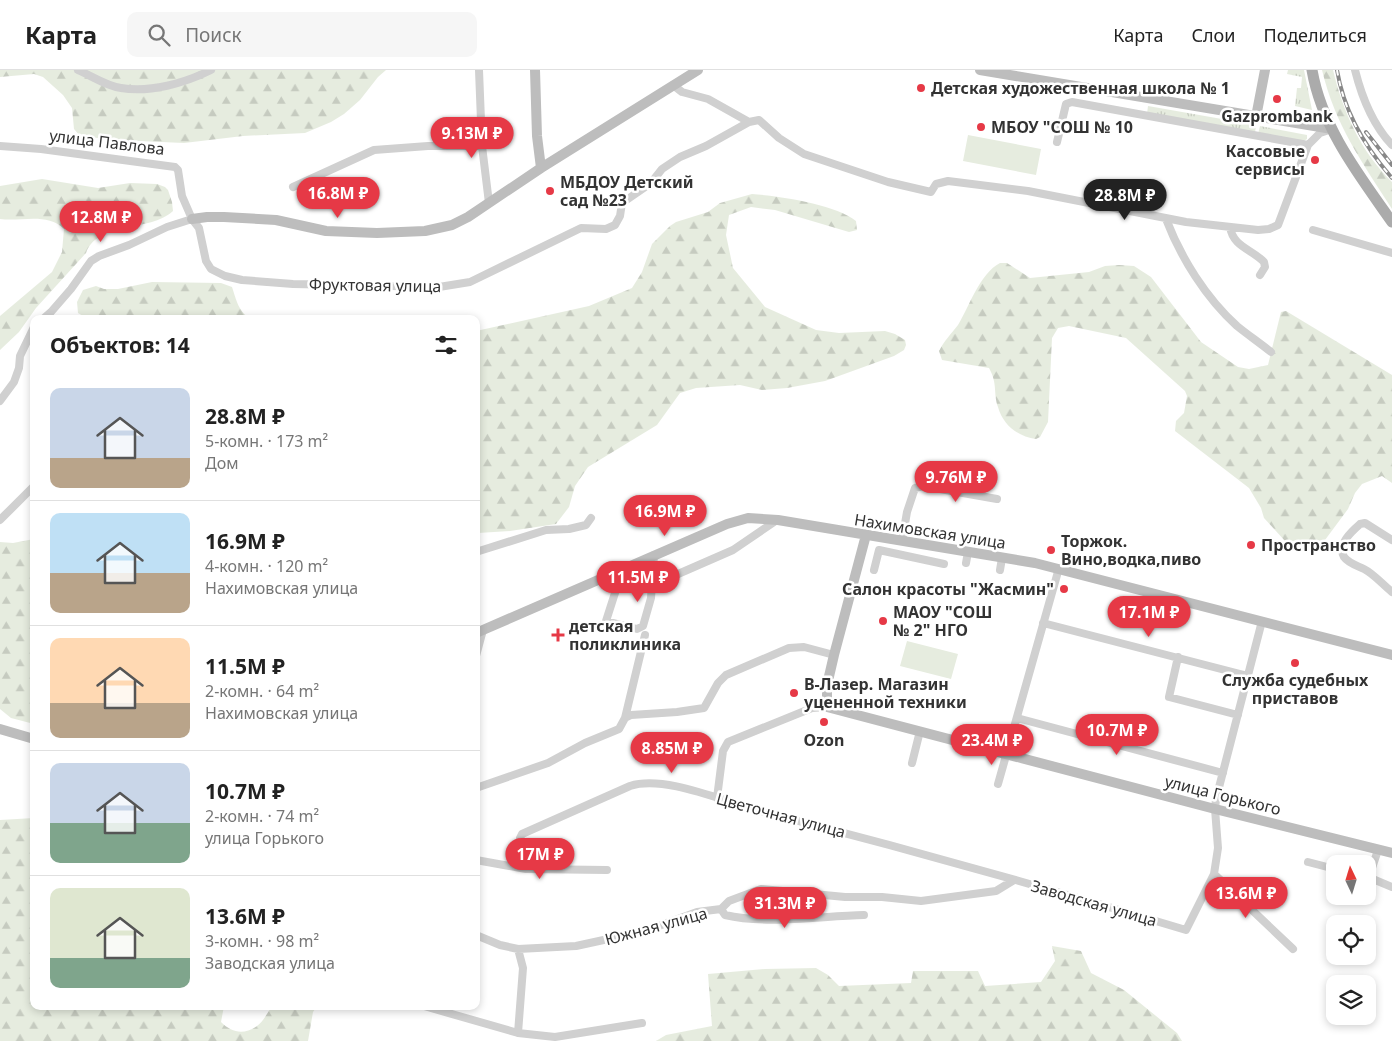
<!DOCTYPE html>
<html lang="ru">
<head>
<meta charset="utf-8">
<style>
  body { margin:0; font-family:"Noto Sans",sans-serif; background:#f6f6f6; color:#222; height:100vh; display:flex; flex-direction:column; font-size:19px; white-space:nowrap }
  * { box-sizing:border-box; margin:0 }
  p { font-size:16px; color:#767676 }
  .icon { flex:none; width:28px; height:28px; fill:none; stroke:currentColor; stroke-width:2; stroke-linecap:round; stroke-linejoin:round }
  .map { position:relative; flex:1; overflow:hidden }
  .drawer { position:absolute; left:30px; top:245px; width:450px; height:695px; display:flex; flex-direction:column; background:#fff; border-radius:10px; box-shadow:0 2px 8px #0003 }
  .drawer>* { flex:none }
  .needle { width:32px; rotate:356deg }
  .buttons { position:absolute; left:1326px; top:785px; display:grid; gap:10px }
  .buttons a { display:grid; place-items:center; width:50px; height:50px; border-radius:10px; background:#fff; box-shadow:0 2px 8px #0003; font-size:25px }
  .price { position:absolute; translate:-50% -42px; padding:0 11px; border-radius:18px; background:#e63946; color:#fff; font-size:16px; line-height:32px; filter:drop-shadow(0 1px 2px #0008) }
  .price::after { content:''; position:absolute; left:50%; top:30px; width:15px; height:11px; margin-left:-8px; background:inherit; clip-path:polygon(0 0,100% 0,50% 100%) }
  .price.selected { background:#222; color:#fff }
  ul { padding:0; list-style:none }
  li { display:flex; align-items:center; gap:15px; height:125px; padding:0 20px }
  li+li { border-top:1px solid #e0e0e0 }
  li span { display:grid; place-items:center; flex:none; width:140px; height:100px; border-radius:10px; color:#555 }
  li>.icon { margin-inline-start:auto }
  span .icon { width:60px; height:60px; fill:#fffc; stroke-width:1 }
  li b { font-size:21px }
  h2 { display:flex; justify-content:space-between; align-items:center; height:60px; padding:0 20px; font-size:21px }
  header { display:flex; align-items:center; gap:30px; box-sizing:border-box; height:70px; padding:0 25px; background:#fff; border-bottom:1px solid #e0e0e0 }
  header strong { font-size:24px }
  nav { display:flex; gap:28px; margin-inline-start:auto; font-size:18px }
  .search { width:350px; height:45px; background:#f6f6f6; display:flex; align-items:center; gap:12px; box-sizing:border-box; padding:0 18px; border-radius:10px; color:#767676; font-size:19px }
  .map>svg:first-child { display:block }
  .grass { fill:url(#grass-tufts) }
  .forest { fill:url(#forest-firs) }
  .garden { fill:#e6ecdf }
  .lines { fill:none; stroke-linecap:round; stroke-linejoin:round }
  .street { stroke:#d0d0d0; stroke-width:8 }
  .secondary { stroke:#bdbdbd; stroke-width:10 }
  .primary { stroke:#ababab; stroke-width:11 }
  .rail-casing { stroke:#888; stroke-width:4 }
  .rail { stroke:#fff; stroke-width:2; stroke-dasharray:5.5; stroke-linecap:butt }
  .poi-dot { fill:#e63946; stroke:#fff; stroke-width:2 }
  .labels { text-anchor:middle; stroke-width:5; stroke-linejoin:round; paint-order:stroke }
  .poi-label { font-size:16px; font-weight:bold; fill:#333; stroke:#fff; text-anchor:start }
  .street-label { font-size:16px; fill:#333; stroke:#fff }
</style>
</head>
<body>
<header>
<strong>Карта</strong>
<div class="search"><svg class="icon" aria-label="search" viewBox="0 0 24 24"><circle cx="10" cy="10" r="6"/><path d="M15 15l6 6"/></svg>Поиск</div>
<nav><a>Карта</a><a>Слои</a><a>Поделиться</a></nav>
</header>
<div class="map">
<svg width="1392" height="971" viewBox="0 0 1392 971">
  <defs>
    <pattern id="grass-tufts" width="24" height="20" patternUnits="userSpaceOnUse" patternTransform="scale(1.25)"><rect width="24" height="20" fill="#e6ecdf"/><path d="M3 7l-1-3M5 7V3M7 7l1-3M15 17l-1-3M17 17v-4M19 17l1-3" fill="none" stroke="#c6cbc0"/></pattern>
    <pattern id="forest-firs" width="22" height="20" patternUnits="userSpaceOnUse" patternTransform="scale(1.25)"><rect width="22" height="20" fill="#e6ecdf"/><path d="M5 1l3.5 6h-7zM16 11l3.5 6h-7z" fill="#c6cbc0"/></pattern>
  </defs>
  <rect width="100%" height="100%" fill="#fff"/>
  <path class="grass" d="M1288,0H1304L1312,40L1295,36L1297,18H1301L1302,7L1287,4Z
    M1148,36L1256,55L1255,63L1147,44Z
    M1260,56L1307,65V69L1304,71L1258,64Z"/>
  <path class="forest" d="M0,0H386L378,7L360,30L344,44L331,52L305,63L243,66L184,73L116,70L80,66L74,59L72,38L63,25L43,7L34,4L0,7Z
    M1322,0H1333C1343,42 1361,82 1392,112V139C1362,92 1335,55 1322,0Z
    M42,109L98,118L130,113L157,114L165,117L168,120L172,132L173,141C149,163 99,150 86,183L36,238L19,262L0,280V246L52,202L62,182L64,159C47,142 21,152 0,149V116Z
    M752,124C779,126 835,134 856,151L857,160L849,162L775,140L751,137L729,145L726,165L733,198L765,237L816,260L839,263L885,261L895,264L905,270L906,275L904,280L894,286L825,311L787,318L762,320L740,315L696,318L680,323L657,355L588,397L575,416L569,437L556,454L510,461L478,463L476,462V261L589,236L632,218L642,202L652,174L670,156L676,152L708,142L720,133Z
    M1000,193H1007L1030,208L1089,202L1105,196L1119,195L1134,196L1151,207L1201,272L1238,297L1249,299L1268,295L1279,250L1281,242L1286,241L1392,305V413L1382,406L1362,414L1355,423L1348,439L1325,470L1321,473L1302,475L1295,482L1264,448L1261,438L1249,418L1175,361L1176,351L1184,343L1187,326L1185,321L1126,268L1069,256L1058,258L1052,268L1048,352L1040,367L1036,369C1018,367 1003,355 998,337C993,323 998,314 989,298L942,290L939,281C944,271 951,264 958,255C969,237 980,203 1000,193Z
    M152,212L221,213L232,217C236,229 239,244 252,249H88L78,243L77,232L83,220L96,216L104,219H118Z
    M34,469V654L11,648L0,639V472L13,473Z
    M34,748V936H224L221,952C232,963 244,965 257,956C263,952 268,942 272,936H317L313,942L308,971H0V750Z
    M1052,876L1081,881L1091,903L1124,920L1177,963L1182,971H656L666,965L712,956L708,904L765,899L816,898L828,905L839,916L911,913L913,901H978L985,916L1041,912L1055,891Z"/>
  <path class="garden" d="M968,65L1041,79L1036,105L963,91Z
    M907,571L958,584L951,609L900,596Z"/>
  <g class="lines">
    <path class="street" d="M78,0C92,6 106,16 121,18C150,23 185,13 211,0
      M479,0L482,76
      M1355,0C1362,28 1372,54 1392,75
      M673,15L682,22L708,29L749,52L759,50L779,68L804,84L888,112L931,122L936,114L948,111L1028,121L1186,152L1258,160L1269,159L1278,155L1308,75L1320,63L1329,60
      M1057,72L1066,34L1072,32L1308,75
      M0,76L41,79L175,97L178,100L182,126L192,149L199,158L206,191L211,199L225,206L242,210L293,214L439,217L470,212L581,158L606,159L615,155L620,146L622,133L651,113L662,99L680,87L706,76L749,52
      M293,117L374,80L428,76H482L489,133
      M1166,149C1181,188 1206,228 1237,256C1248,265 1260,273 1271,282
      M1230,157C1233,177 1252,179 1264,192L1265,197L1260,205
      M1313,160L1392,183
      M43,249L51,242L71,219L91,191L99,186L129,175L167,157L192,149
      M0,331L14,312L19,298L20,286L34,257
      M0,450L34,416
      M1392,470L1365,453L1360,454C1352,461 1337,474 1344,487C1348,493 1358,496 1364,499C1374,504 1383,515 1392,522
      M902,471L907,442L915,418L923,416L997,429
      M476,482L546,460L569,459L586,455L591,448
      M966,493L968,482
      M874,500L879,480L944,494
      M1000,500L1002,488
      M662,511L733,480L777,450
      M615,523L606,551L637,559L643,556L651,528L654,485
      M1043,553L1248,606
      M476,586L483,560
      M1178,587L1169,627L1238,645
      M625,648L645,565
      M1017,648L1223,703
      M912,693L920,661
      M998,714L1059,498
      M476,718L548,693L585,673L619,659L625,648L631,645L677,642L704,638L718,613L726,605L789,578L804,577L834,585
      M717,728L723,681L728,672L812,638L827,637
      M476,790L526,799L607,800
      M1308,792L1335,799
      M526,799L520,768L522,764L630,716C665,705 722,731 757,740C901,777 1044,817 1186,860L1214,804L1218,778L1215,739L1216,729L1262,551
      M1214,804L1293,879
      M1368,807L1392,817
      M1369,807L1378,780
      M721,839L729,831L761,819L845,827H882L921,831L996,821L1014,810
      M721,839L725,845C768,855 820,846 864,845
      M476,865L500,875L518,879L576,876L645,861L697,842L721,839
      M518,879L523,898L518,963
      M424,936L518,963L555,967L642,953"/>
    <path class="secondary" d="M535,0L537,66L541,98
      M980,0L1332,59
      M1256,47L1265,0
      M192,149L207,147H224L276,150L326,161L377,163L425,161L452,155L468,147L541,98L698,0
      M866,465L834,585L827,615V637L1215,739L1392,783
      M476,563L727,454L748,448L778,450L1035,493L1392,585
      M0,659L34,669"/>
    <path class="primary" d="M1312,0C1322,58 1359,105 1392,152"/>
    <defs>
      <path id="rail" d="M1337,0C1344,42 1364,76 1392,108
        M1366,62L1392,95"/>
    </defs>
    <use href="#rail" class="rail-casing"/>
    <use href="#rail" class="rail"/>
  </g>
  <g class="poi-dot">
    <circle cx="921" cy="18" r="5"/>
    <circle cx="1277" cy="29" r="5"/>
    <circle cx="981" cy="57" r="5"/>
    <circle cx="1315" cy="90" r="5"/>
    <circle cx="550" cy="121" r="5"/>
    <circle cx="1251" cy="475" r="5"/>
    <circle cx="1051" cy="480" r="5"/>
    <circle cx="1064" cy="519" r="5"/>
    <circle cx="883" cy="551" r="5"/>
    <path d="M555.5 557.5h5v5h5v5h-5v5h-5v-5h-5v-5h5z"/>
    <circle cx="1295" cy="593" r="5"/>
    <circle cx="794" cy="623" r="5"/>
    <circle cx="824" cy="652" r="5"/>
  </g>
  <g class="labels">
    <g class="poi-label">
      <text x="931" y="24">Детская художественная школа № 1</text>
      <text x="1277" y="52" text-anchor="middle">Gazprombank</text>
      <text x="991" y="63">МБОУ "СОШ № 10</text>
      <text x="1305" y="87" text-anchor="end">Кассовые<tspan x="1305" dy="18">сервисы</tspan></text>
      <text x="560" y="118">МБДОУ Детский<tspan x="560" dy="18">сад №23</tspan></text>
      <text x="1061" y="477">Торжок.<tspan x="1061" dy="18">Вино,водка,пиво</tspan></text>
      <text x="1261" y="481">Пространство</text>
      <text x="1054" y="525" text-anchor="end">Салон красоты "Жасмин"</text>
      <text x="893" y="548">МАОУ "СОШ<tspan x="893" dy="18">№ 2" НГО</tspan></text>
      <text x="569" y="562">детская<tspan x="569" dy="18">поликлиника</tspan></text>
      <text x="1295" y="616" text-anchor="middle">Служба судебных<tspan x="1295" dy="18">приставов</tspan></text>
      <text x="804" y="620">В-Лазер. Магазин<tspan x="804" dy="18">уцененной техники</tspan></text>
      <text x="824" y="676" text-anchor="middle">Ozon</text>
    </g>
    <g class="street-label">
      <text transform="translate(107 72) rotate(7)" y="6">улица Павлова</text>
      <text transform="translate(375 215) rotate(1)" y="6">Фруктовая улица</text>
      <text transform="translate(930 461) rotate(9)" y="6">Нахимовская улица</text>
      <text transform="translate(1223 725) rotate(14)" y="6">улица Горького</text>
      <text transform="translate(781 745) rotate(15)" y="6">Цветочная улица</text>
      <text transform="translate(1094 833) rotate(16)" y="6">Заводская улица</text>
      <text transform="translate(656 856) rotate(-15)" y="6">Южная улица</text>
    </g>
  </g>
</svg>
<div class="buttons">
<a><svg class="needle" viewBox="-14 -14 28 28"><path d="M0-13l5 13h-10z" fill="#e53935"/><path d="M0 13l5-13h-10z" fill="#767676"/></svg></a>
<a><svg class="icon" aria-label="locate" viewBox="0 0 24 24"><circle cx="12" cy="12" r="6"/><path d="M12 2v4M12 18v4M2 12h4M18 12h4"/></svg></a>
<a><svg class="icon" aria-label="layers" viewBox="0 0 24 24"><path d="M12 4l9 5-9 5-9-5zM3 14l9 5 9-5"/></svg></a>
</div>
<b class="price" style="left:472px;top:89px">9.13M ₽</b>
<b class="price" style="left:338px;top:149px">16.8M ₽</b>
<b class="price selected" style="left:1125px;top:151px">28.8M ₽</b>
<b class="price" style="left:101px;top:173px">12.8M ₽</b>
<b class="price" style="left:956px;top:433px">9.76M ₽</b>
<b class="price" style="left:665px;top:467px">16.9M ₽</b>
<b class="price" style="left:638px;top:533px">11.5M ₽</b>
<b class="price" style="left:1149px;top:568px">17.1M ₽</b>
<b class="price" style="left:1117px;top:686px">10.7M ₽</b>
<b class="price" style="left:992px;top:696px">23.4M ₽</b>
<b class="price" style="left:672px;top:704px">8.85M ₽</b>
<b class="price" style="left:540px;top:810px">17M ₽</b>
<b class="price" style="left:1246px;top:849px">13.6M ₽</b>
<b class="price" style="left:785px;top:859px">31.3M ₽</b>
<section class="drawer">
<h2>Объектов: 14<svg class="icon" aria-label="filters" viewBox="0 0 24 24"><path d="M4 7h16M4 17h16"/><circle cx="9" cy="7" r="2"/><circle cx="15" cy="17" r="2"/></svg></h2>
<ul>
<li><span style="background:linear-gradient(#c9d6e8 70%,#b9a48a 0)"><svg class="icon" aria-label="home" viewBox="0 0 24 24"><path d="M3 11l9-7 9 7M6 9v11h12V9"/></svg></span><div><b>28.8M ₽</b><p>5-комн. · 173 m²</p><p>Дом</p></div></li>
<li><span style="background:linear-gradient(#bfe0f5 60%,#b9a48a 0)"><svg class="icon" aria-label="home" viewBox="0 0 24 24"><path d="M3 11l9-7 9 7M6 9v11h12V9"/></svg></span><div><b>16.9M ₽</b><p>4-комн. · 120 m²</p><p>Нахимовская улица</p></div></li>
<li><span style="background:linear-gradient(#ffd9b3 65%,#b9a48a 0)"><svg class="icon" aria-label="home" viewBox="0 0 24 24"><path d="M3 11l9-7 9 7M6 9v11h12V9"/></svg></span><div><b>11.5M ₽</b><p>2-комн. · 64 m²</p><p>Нахимовская улица</p></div></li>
<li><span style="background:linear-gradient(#c9d6e8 60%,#7fa58c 0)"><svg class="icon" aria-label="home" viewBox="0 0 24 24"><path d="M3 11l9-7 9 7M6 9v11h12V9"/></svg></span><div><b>10.7M ₽</b><p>2-комн. · 74 m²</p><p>улица Горького</p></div></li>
<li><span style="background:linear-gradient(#dfe7d0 70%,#7fa58c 0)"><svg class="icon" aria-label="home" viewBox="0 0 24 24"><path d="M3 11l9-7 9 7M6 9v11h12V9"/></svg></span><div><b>13.6M ₽</b><p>3-комн. · 98 m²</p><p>Заводская улица</p></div></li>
</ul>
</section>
</div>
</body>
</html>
